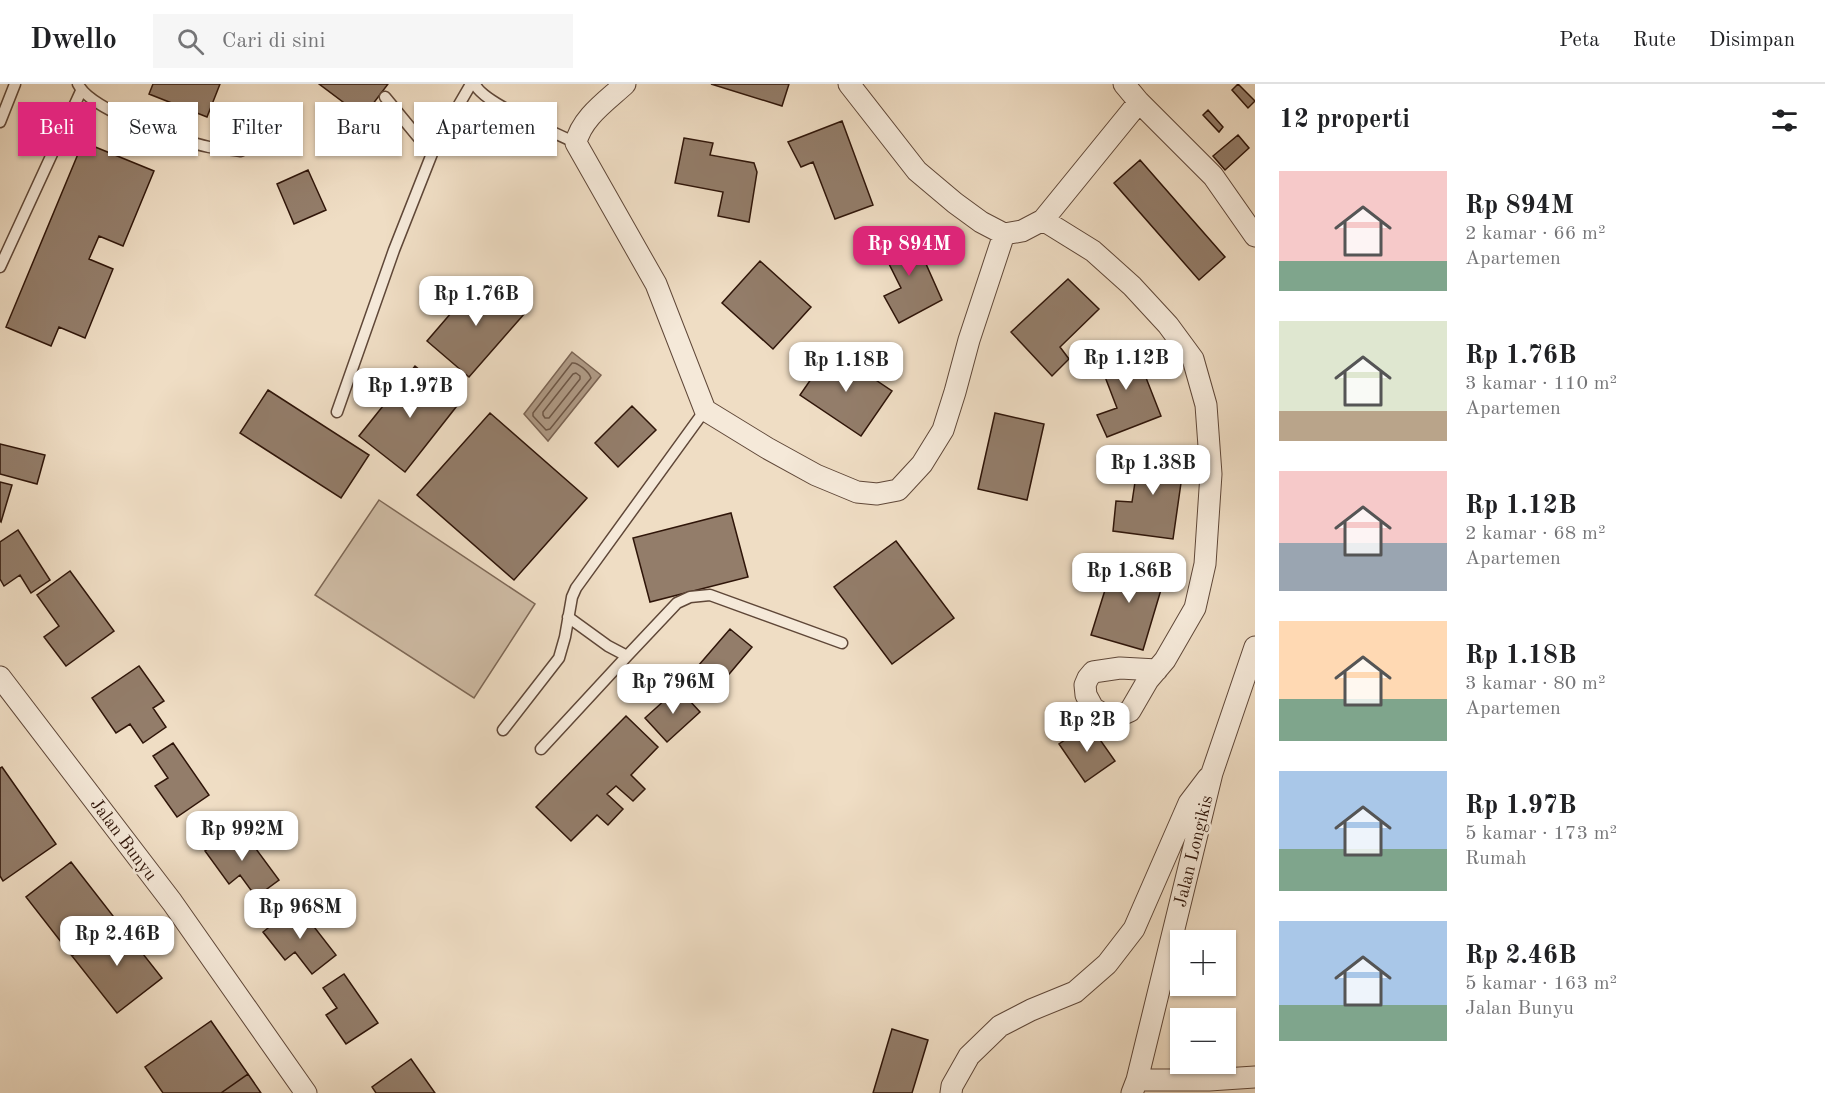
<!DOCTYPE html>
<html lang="id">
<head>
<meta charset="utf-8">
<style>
  body { margin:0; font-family:"Old Standard TT",serif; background:#f6f6f6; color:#202124; height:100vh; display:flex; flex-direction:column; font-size:22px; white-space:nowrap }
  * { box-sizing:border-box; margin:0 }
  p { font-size:20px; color:#757577 }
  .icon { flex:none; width:33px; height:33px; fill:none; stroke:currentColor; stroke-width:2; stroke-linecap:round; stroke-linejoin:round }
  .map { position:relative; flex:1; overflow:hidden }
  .details { display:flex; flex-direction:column; background:#fff; width:570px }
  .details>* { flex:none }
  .top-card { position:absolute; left:18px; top:18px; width:570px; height:54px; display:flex; gap:12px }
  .tools { position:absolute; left:1170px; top:846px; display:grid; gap:12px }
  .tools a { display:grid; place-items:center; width:66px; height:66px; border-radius:0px; background:#fff; box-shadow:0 2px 4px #0004; font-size:30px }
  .price { position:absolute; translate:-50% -51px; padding:0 14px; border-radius:12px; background:#fff; color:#222; font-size:20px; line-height:39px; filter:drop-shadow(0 2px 3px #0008) }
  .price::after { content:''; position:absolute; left:50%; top:36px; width:18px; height:14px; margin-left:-9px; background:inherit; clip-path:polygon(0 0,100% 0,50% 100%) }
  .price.selected { background:#db2777; color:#fff }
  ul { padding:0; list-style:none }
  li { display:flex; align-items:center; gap:18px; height:150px; padding:0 24px }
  li span { display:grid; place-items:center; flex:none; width:168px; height:120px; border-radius:0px; color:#555 }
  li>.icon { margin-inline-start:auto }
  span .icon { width:72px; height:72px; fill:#fffc; stroke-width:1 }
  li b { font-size:26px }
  h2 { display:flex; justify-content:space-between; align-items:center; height:72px; padding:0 24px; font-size:26px }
  .tag { padding:0 21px; border-radius:0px; background:#fff; box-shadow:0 2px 4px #0004; font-size:21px; line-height:54px }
  .tag.selected { background:#db2777; color:#fff }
  header { display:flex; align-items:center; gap:36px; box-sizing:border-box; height:84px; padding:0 30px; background:#fff; border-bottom:2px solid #e0e0e0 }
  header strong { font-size:28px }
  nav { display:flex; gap:33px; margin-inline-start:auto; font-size:21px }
  .search { width:420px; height:54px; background:#f6f6f6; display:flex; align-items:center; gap:15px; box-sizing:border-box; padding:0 21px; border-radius:0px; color:#757577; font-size:22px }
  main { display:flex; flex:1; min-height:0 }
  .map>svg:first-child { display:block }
  .green { fill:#cebba4; stroke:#7e6856; stroke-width:1.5 }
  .water { fill:#ae9984; stroke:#7b6453; stroke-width:1.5 }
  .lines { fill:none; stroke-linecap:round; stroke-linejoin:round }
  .shore { stroke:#6e5746; stroke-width:1.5 }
  .building { fill:#937d6a; stroke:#2f1509; stroke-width:1.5 }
  .service-casing { stroke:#5f4738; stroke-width:13 }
  .minor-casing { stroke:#5f4738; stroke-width:23 }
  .service { stroke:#f5e9d9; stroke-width:10 }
  .minor { stroke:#f5e9d9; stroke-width:21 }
  .labels { text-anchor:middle; stroke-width:5; stroke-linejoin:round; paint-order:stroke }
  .street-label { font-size:18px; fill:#2f1509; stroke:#f5e9d9 }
</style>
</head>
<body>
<header>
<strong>Dwello</strong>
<div class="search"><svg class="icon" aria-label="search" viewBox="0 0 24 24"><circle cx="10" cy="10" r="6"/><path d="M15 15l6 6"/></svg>Cari di sini</div>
<nav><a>Peta</a><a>Rute</a><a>Disimpan</a></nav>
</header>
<main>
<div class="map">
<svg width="1255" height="1009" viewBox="0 0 1255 1009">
  <rect width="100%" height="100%" fill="#efddc4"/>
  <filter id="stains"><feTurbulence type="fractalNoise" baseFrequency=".00333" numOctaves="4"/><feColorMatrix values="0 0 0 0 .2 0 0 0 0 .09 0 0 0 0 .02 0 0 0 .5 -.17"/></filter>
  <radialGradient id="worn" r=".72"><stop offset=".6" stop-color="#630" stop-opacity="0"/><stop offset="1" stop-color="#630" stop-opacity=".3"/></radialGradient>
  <path class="green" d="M379,416L535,520L474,614L315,511Z"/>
  <path class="water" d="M572,268L601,291L548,357L524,330Z"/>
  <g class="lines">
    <path class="shore" d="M572,279C578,278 589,288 591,294L550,345L546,346L533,332V329Z
      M576,289L580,292V295L549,334H545L543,331V328L573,290Z"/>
  </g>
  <path class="building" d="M153,0H220L207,33L149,10Z
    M319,0H388L363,33Z
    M711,0H789L782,22Z
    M1238,0L1255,17L1248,24L1232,6Z
    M1208,26L1223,43L1219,48L1203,31Z
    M842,37L873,121L835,135L813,78L801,83L788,58Z
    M1238,51L1249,64L1225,86L1213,72Z
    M684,54L713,59L710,71L754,79L757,88L749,138L718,132L723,108L675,99Z
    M83,58L154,87L123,162L99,152L89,175L113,185L85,254L59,243L51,262L6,243Z
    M1140,76L1225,173L1199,196L1114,99Z
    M308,86L326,126L294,140L277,100Z
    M910,144L942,216L899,239L884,212L901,204L878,158Z
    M760,177L811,223L773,265L722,219Z
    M482,193L525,229L469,293L427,257Z
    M1068,195L1099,225L1060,263L1069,275L1052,292L1011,248Z
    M1132,258L1161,332L1107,353L1097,331L1117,324L1097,272Z
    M831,266L892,307L861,352L800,311Z
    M415,282L460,318L405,388L359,352Z
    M268,306L369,371L341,414L240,349Z
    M632,322L656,346L618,383L595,359Z
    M490,329L587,414L514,496L417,411Z
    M995,329L1044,340L1027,416L978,405Z
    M0,360L45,371L37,400L0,390Z
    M1140,365L1185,371L1173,455L1113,447L1116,417L1132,418Z
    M0,398L12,401L1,438L0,437Z
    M731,429L748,493L650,518L633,454Z
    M18,446L50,496L31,509L20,491L4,502L0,495V458Z
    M896,457L954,534L892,580L834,503Z
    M1115,474L1166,489L1143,566L1091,551Z
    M70,487L114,547L66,582L44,553L59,542L37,511Z
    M730,545L752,563L714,608L692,589Z
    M139,582L164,617L153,624L166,643L143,659L130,640L116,649L92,614Z
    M678,604L700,628L667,658L645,634Z
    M626,632L658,663L631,691L645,705L633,717L616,702L607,710L623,725L608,741L597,731L571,757L536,723Z
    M1089,640L1115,677L1085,698L1059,660Z
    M173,659L209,711L177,733L155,702L168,694L153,672Z
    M2,683L56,760L3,797L0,792V684Z
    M239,742L279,796L256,813L240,791L229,800L205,767Z
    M71,778L117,837L72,872L26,813Z
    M297,821L336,871L312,890L295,868L285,876L263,848Z
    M117,837L162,894L117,929L72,872Z
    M344,890L378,939L346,960L326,931L337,924L323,904Z
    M211,937L248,990L221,1009H163L145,983Z
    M892,945L928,956L912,1009H873Z
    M411,975L435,1009H376L372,1003Z
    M248,990L261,1009H221Z"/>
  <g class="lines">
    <defs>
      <path id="service" d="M78,0C90,26 180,57 209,63C219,65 230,65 241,67
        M475,0C482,19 556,49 576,59
        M385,13L418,53L435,62
        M0,38L15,0
        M0,183L81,7
        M337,328L394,166L435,62L471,0
        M627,572L677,519L690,513L710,511L842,559
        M503,646L559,574L565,553L572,513L576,504L705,326
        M541,665L627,572L608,562L568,533"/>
      <path id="minor" d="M625,0C608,16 581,34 576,59L656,200L705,326L767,364L816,391L857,408L877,410L898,406L922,380L943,346L955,308L969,256L1004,150
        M849,0L917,87L955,119L981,138L1004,150L1022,147L1043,136L1139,18
        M1124,0L1139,18L1213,92L1255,152
        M1043,136L1093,167L1132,202L1168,241L1193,275L1206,321L1211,390L1205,480L1195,524L1165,576L1148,596L1130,627L1119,632H1106L1093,624L1086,611L1085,601L1088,594L1093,588L1120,584L1157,586
        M0,593L172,818L306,1009
        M1137,996H1209L1255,993
        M951,1009L952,1002L969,972L1000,942L1031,926L1075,908L1107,880L1134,845L1189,719L1208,694
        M1132,1009L1137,996L1212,689L1255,563"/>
    </defs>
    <use href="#service" class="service-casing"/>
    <use href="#minor" class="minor-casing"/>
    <use href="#service" class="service"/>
    <use href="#minor" class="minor"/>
  </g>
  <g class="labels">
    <g class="street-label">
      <text transform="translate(124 755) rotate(53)" y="6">Jalan Bunyu</text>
      <text transform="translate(1193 767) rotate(-76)" y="6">Jalan Longikis</text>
    </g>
  </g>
  <rect width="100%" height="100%" filter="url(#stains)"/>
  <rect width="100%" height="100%" fill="url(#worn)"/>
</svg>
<div class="tools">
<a>+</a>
<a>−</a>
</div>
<b class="price selected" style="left:909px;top:193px">Rp 894M</b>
<b class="price" style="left:476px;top:243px">Rp 1.76B</b>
<b class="price" style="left:1126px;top:307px">Rp 1.12B</b>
<b class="price" style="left:846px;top:309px">Rp 1.18B</b>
<b class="price" style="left:410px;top:335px">Rp 1.97B</b>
<b class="price" style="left:1153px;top:412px">Rp 1.38B</b>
<b class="price" style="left:1129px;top:520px">Rp 1.86B</b>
<b class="price" style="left:673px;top:631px">Rp 796M</b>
<b class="price" style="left:1087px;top:669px">Rp 2B</b>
<b class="price" style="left:242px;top:778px">Rp 992M</b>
<b class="price" style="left:300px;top:856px">Rp 968M</b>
<b class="price" style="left:117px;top:883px">Rp 2.46B</b>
<div class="top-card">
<a class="tag selected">Beli</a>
<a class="tag">Sewa</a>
<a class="tag">Filter</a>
<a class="tag">Baru</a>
<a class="tag">Apartemen</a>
</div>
</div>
<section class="details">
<h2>12 properti<svg class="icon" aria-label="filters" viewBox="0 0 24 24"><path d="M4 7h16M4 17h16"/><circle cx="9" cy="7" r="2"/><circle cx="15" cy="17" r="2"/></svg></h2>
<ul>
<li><span style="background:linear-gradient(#f6c9c9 75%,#7fa58c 0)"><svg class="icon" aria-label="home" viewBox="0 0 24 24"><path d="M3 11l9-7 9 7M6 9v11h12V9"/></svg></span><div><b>Rp 894M</b><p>2 kamar · 66 m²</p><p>Apartemen</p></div></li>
<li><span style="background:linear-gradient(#dfe7d0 75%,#b9a48a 0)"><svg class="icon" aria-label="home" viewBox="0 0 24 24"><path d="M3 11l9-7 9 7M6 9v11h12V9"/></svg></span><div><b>Rp 1.76B</b><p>3 kamar · 110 m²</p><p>Apartemen</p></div></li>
<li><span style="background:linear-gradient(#f6c9c9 60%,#9aa5b1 0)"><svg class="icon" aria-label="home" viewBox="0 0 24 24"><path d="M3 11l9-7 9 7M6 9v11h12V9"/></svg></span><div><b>Rp 1.12B</b><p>2 kamar · 68 m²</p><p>Apartemen</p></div></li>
<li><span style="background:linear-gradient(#ffd9b3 65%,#7fa58c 0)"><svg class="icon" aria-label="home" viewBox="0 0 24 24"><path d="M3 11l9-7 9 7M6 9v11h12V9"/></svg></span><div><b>Rp 1.18B</b><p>3 kamar · 80 m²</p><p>Apartemen</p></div></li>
<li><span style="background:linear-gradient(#a9c7e8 65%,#7fa58c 0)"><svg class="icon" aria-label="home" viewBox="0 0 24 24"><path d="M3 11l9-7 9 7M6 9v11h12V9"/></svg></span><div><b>Rp 1.97B</b><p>5 kamar · 173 m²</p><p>Rumah</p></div></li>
<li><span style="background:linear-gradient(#a9c7e8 70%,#7fa58c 0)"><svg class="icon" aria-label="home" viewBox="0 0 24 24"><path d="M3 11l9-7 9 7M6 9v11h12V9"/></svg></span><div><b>Rp 2.46B</b><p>5 kamar · 163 m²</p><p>Jalan Bunyu</p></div></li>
</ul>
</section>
</main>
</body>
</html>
